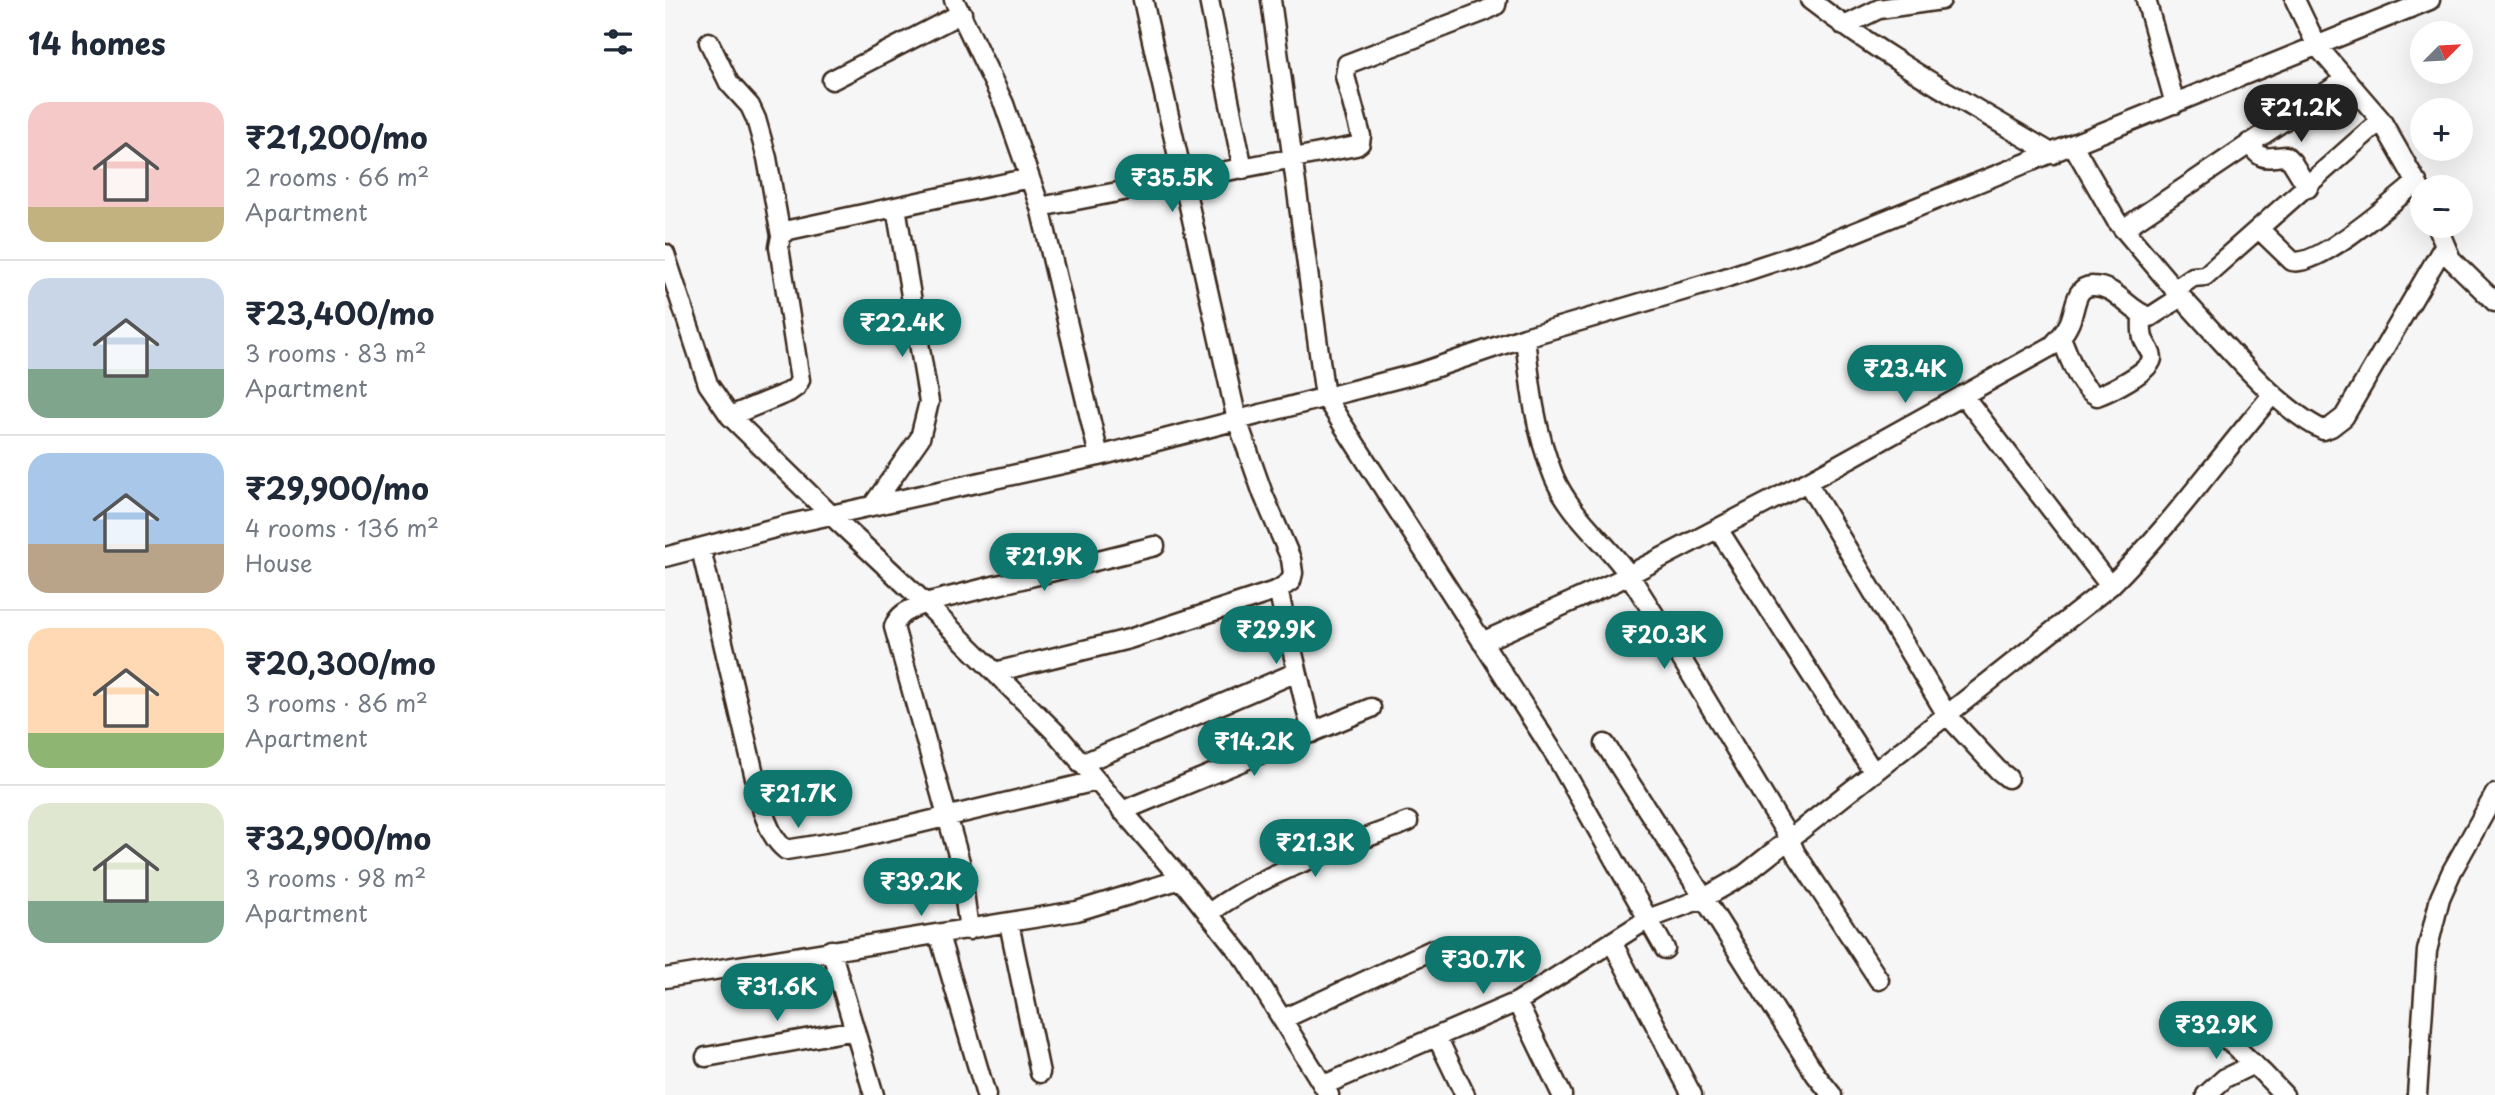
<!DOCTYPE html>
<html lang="en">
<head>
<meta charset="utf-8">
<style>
  body { margin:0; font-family:"Playpen Sans",sans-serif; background:#f2f2f3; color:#1f2937; height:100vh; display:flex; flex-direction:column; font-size:26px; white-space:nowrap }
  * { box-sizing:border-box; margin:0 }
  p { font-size:23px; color:#747a83 }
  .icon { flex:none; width:38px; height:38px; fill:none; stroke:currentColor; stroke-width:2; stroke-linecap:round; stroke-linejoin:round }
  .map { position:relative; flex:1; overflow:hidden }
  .sheet { display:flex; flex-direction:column; background:#fff; width:665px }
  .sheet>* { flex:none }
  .needle { width:46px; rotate:66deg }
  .buttons { position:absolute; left:1745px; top:21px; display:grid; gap:14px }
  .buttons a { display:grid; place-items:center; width:63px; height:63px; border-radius:50%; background:#fff; box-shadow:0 7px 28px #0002; font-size:35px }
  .price { position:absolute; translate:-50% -60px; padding:0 16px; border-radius:24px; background:#0f766e; color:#fff; font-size:23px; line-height:46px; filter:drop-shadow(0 2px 4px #0008) }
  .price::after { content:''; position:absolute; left:50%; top:42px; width:21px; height:16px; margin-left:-10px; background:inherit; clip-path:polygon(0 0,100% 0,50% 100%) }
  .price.selected { background:#222; color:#fff }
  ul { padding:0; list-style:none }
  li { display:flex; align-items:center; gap:21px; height:175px; padding:0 28px }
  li+li { border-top:2px solid #e0e1e3 }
  li span { display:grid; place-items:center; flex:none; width:196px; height:140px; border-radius:21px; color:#555 }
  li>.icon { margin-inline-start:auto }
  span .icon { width:84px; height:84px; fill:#fffc; stroke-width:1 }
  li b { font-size:30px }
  h2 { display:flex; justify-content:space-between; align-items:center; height:84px; padding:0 28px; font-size:30px }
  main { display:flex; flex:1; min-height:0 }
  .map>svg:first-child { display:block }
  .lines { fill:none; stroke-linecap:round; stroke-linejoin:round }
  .street-casing { stroke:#3b2a1e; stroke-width:23 }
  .street { stroke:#fff; stroke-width:18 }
</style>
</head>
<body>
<main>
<section class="sheet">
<h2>14 homes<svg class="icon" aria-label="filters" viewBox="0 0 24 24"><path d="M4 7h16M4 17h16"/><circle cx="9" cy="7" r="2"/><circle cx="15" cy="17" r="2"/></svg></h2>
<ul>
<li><span style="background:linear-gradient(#f6c9c9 75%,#c2b280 0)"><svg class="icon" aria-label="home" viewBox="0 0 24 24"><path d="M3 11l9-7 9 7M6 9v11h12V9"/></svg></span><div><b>₹21,200/mo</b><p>2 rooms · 66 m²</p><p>Apartment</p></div></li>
<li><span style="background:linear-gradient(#c9d6e8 65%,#7fa58c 0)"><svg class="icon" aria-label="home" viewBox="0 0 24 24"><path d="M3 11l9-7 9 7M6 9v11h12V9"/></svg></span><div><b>₹23,400/mo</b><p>3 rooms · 83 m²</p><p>Apartment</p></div></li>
<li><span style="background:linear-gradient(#a9c7e8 65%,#b9a48a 0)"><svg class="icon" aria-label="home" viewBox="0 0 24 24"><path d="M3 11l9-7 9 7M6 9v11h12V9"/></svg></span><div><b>₹29,900/mo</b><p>4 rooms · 136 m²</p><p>House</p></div></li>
<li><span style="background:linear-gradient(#ffd9b3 75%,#8fb573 0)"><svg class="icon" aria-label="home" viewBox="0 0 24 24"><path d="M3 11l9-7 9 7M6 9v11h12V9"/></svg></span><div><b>₹20,300/mo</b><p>3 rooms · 86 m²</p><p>Apartment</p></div></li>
<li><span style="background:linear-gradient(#dfe7d0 70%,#7fa58c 0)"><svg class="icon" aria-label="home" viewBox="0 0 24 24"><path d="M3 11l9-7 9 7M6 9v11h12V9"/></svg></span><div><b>₹32,900/mo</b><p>3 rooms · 98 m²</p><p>Apartment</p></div></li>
</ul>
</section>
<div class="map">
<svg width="1830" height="1095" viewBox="0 0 1830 1095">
  <rect width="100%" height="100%" fill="#f7f6f6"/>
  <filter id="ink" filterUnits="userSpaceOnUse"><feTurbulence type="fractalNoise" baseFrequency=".0143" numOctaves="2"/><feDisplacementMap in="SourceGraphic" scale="14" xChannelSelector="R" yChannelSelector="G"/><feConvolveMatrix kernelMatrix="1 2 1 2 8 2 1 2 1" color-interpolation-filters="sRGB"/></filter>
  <g filter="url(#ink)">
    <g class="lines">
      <defs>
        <path id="street" d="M289,0L339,104L375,207L434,456
          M544,0L578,169
          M606,0L660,397L892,758L1000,949
          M1145,0C1221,59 1305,105 1388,154
          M1481,0L1510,104
          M1630,0L1652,46L1716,120L1757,192
          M1179,26L1214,9L1276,0
          M44,42L64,83L85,106L91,119L102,158L116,236
          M167,80L297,13
          M1584,143C1598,163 1600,157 1621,156L1627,162L1643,188
          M375,207L691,146L695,143L696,136L680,76L682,64L820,11L831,5L832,0
          M1772,226L1786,259L1830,302
          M1458,229L1681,79
          M1595,230L1627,261C1653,268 1730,200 1752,182
          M0,254L43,384L65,416L166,515L260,603L391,733L516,879L581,961L664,1095
          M1509,290L1528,277L1540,276L1716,120
          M1516,297C1555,338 1608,406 1658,430L1666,427L1679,417L1779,246
          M860,337C865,385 870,431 889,477C906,517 943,543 966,578C1021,663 1071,751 1124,838L1130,852L1214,980
          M1396,338C1405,357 1412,386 1432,396C1443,392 1487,371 1487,358C1487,352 1480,344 1478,338C1476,330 1477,322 1477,315
          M65,416L124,392L131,387L135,380L114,247L116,236L124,230L364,178
          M1142,482L1282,715L1333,770L1343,778
          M208,505L255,438L264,402L231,207
          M1053,529L1209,773
          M36,549L98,812C104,827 108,840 121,850L188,839L431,781
          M0,557L125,524L434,456L754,373L860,337L1051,281L1151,248L1765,0
          M1445,586C1505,527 1553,458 1608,394
          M613,590L647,733
          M817,642L950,582L1142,482L1387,346C1394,339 1400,333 1404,324C1411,311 1409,285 1428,286C1452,286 1464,312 1485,317L1516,297L1451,220L1408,145
          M330,672L464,639L613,590L626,581L628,573L626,559L598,494L572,420L478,0
          M940,744L1039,898L1079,875L1445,586L1298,395
          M416,764L632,672
          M457,811L706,708
          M543,914C600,871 678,847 743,822
          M344,923L375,1073
          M304,930L295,862L229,627C234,612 247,609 260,603L490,546
          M274,935L321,1095
          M947,942L1027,1095
          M166,950L209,1095
          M0,978L412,911L516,879
          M852,1002L897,1095
          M1539,1018L1598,1073L1619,1095
          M618,1019L767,950
          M772,1037L800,1095
          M41,1057L190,1030
          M659,1085L852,1002L983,919L1039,898L1151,1075L1167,1095
          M1541,1095L1560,1078L1589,1064
          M1752,1095L1762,951L1775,898L1787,871L1830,794"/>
      </defs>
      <use href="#street" class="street-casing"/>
      <use href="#street" class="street"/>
    </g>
  </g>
</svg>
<div class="buttons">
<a><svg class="needle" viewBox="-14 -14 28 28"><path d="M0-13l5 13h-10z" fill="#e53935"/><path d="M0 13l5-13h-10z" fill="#747a83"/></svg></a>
<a>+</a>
<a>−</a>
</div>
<b class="price selected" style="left:1636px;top:144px">₹21.2K</b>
<b class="price" style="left:507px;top:214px">₹35.5K</b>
<b class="price" style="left:237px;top:359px">₹22.4K</b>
<b class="price" style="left:1240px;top:405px">₹23.4K</b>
<b class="price" style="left:379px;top:593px">₹21.9K</b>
<b class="price" style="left:611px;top:666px">₹29.9K</b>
<b class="price" style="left:999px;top:671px">₹20.3K</b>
<b class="price" style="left:589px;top:778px">₹14.2K</b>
<b class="price" style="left:133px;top:830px">₹21.7K</b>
<b class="price" style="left:650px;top:879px">₹21.3K</b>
<b class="price" style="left:256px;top:918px">₹39.2K</b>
<b class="price" style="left:818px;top:996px">₹30.7K</b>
<b class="price" style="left:112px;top:1023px">₹31.6K</b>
<b class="price" style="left:1551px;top:1061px">₹32.9K</b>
</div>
</main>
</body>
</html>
